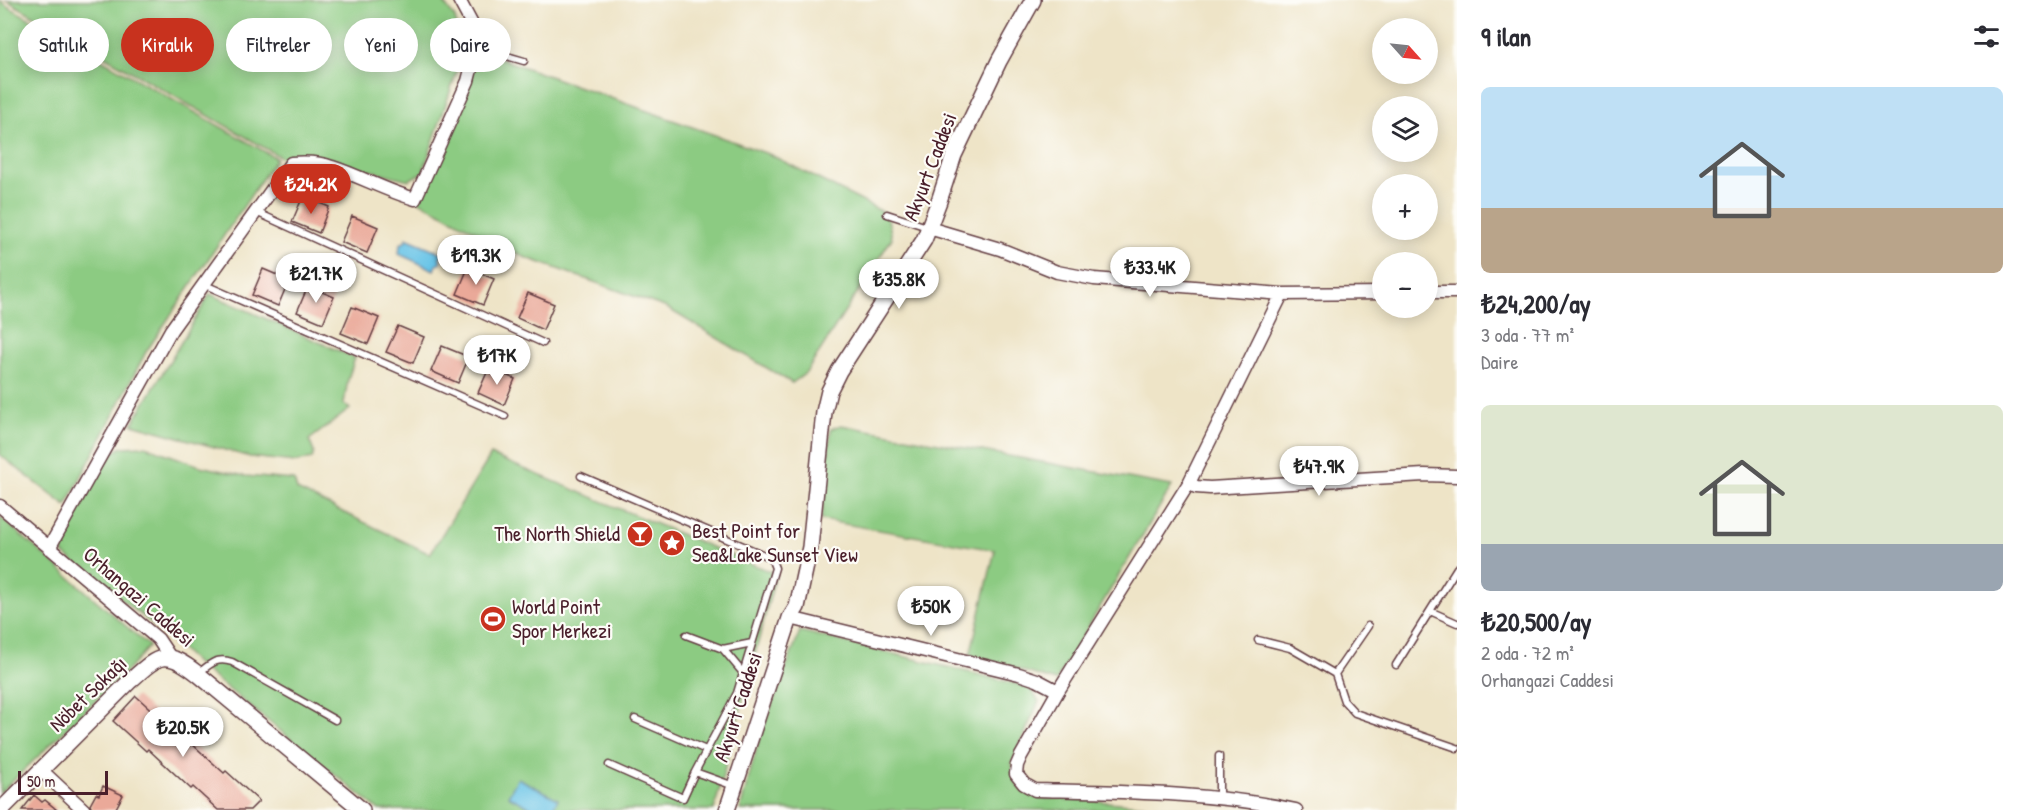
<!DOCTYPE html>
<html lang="tr">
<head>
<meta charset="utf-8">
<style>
  body { margin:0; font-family:"Patrick Hand",sans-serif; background:#f2f2f3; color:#2b2b33; height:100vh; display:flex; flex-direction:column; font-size:22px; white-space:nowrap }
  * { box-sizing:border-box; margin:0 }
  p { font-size:20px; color:#7c7c81 }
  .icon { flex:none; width:33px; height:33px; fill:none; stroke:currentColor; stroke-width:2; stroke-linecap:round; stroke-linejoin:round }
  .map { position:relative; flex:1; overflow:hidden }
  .side { display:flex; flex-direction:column; background:#fff; width:570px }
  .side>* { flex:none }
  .banner { position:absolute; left:18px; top:18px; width:570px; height:54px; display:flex; gap:12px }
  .needle { width:39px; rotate:117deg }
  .buttons { position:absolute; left:1372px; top:18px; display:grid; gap:12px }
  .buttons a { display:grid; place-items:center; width:66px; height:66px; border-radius:50%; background:#fff; box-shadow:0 3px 15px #0003; font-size:30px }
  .scale { position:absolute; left:18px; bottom:15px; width:90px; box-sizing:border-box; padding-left:6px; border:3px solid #4a1f2b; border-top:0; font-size:16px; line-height:21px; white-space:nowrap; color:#4a1f2b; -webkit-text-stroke:4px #fdfcf7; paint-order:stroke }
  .price { position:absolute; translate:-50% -51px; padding:0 14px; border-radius:21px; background:#fff; color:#222; font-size:20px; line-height:39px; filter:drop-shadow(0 2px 3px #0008) }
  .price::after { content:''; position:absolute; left:50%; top:36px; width:18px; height:14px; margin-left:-9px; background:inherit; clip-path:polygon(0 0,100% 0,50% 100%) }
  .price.selected { background:#c8321e; color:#fff }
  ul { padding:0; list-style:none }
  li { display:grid; align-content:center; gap:12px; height:318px; padding:0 24px }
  li span { display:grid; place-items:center; height:186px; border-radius:9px; color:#555 }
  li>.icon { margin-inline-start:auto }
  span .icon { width:108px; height:108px; fill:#fffc; stroke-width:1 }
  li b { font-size:26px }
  h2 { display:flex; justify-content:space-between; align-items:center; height:72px; padding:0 24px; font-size:26px }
  .pill { padding:0 21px; border-radius:27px; background:#fff; box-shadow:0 3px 15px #0003; font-size:21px; line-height:54px }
  .pill.selected { background:#c8321e; color:#fff }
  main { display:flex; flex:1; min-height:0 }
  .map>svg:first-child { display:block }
  .green { fill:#8ccb82; stroke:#6b7556; stroke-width:1.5 }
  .water { fill:#69c4e7; stroke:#5a7289; stroke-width:1.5 }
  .building { fill:#eaa999 }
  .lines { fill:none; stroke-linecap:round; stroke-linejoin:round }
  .service-casing { stroke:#633d42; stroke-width:9 }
  .minor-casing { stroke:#633d42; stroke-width:15 }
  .tertiary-casing { stroke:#633d42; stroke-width:18 }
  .service { stroke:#fff; stroke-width:6 }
  .minor { stroke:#fff; stroke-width:12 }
  .tertiary { stroke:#fff; stroke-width:15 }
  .labels { text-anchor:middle; stroke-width:4.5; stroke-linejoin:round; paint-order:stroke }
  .street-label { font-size:21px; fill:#4a1f2b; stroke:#fdfcf7 }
  .poi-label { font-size:21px; fill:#4a1f2b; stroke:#fdfcf7; text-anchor:start }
</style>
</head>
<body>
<main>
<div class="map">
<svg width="1457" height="810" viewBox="0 0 1457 810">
  <rect width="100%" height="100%" fill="#fdfcf7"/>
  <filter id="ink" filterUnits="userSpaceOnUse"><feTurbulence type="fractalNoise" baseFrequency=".0167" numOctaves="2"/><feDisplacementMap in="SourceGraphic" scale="12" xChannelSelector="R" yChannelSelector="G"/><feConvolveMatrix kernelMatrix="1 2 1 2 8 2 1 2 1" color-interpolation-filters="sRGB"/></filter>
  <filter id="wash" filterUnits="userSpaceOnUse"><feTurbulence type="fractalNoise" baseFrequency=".008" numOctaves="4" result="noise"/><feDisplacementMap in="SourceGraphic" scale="24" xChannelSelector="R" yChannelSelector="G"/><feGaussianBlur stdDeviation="1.35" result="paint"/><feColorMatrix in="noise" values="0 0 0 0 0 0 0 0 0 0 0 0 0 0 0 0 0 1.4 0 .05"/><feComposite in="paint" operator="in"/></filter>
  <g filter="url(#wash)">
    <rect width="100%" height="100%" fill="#eee4c7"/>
    <path class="green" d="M0,0L7,6L276,158L146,352L66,506L0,455Z
      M6,0H442L455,18L463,53L423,172L409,180L364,169L291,163Z
      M476,50L771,155L887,214L892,238L806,373L792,383L667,308L524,257L415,199Z
      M210,294L355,358L348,379L344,404L350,409L309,440L314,452L312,459L295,462L250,457L132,424Z
      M841,425L1172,486L1056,681L970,655L995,550L821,520L831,429Z
      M145,446L200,466L245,476L294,480L297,490L430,554L491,455L776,574L714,810H379L196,663L166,635L64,554L59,542L105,457L122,447Z
      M0,517L149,646L131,667L0,793Z
      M800,631L1029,687L1039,701L1012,763L1015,781L1022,790L1041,799L1064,798L1196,810H740L760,736Z"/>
    <path class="water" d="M406,238L442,253L440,258L441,263L436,265L434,270L399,254L400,244L405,242Z
      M518,778L558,799L552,810H535L508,796Z"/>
    <g id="blocks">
      <path class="building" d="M303,196L329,207L319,233L292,222Z
        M352,216L378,227L367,253L341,242Z
        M468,268L494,279L483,305L457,294Z
        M263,269L289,280L278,306L252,295Z
        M308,286L334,297L323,323L297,312Z
        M528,293L554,304L543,330L517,318Z
        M352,307L379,318L368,344L341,333Z
        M398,326L424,337L413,363L386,352Z
        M442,346L469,357L458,383L431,371Z
        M489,368L515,379L504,405L478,393Z
        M136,696L179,735L181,734L224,773L226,771L259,801L250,810H218L193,787L191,789L148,749L146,751L113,721Z
        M103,786L123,795L115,810H92L90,805L96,794L99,795Z
        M34,795L42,802L45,800L57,810H22Z"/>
    </g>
  </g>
  <g filter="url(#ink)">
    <use href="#blocks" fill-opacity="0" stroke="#633d42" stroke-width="1.5"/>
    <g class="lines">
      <defs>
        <path id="service" d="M476,47L524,61
          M256,212L543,343
          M887,214L921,225
          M203,284L505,416
          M581,476L771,558L775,568L737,693L695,772L734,786
          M1430,611L1457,623
          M686,635L723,649L752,643
          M1258,640L1290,648L1335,674L1344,701L1355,713L1457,748
          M723,649L743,673
          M1396,665L1457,568
          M199,673C211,663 217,657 232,662L335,720
          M1335,674L1368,626
          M635,719L706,750
          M1219,756V798
          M609,765L683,798L695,772"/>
        <path id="minor" d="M929,228L1000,249L1057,272L1094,279L1282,294L1383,293
          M1428,292H1457
          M1282,294L1189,483L1058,691L1021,756L1017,765L1016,774L1024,784L1035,790C1123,792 1210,792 1296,810
          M1189,483L1196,487L1210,488L1424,475L1457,476
          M0,506L158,639L170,657
          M49,548L171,330L291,163C305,162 319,162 332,167C360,176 386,191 415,199L468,81L476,50L474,28L459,0
          M790,618L1019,674L1037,680L1058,691
          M41,770L84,810"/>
        <path id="tertiary" d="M1,810L130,681C159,655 165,648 198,674L362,810
          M727,810L790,618L797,607L810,547L824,412L829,391L839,371L924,240L939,201L954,155L999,61L1033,0"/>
      </defs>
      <use href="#service" class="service-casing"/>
      <use href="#minor" class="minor-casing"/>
      <use href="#tertiary" class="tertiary-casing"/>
      <use href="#service" class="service"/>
      <use href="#minor" class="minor"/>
      <use href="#tertiary" class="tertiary"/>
    </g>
  </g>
  <defs>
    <symbol id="bar-disc" viewBox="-11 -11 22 22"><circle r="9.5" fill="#c8321e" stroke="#fdfcf7"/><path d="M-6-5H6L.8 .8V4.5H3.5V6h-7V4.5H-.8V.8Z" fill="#fff"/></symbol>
    <symbol id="sight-disc" viewBox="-11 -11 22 22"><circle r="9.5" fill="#c8321e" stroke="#fdfcf7"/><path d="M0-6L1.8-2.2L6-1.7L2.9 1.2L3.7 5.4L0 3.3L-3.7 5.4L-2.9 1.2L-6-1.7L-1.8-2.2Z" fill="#fff"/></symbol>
    <symbol id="stadium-disc" viewBox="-11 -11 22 22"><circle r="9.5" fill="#c8321e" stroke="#fdfcf7"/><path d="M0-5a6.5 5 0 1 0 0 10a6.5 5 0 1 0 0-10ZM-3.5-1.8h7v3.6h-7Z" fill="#fff"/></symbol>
  </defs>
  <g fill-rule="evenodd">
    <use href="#bar-disc" x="625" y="519" width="30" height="30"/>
    <use href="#sight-disc" x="657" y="528" width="30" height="30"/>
    <use href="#stadium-disc" x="478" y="604" width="30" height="30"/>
  </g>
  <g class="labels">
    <g class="street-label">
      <text transform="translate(930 167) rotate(-69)" y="7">Akyurt Caddesi</text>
      <text transform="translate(139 597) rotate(41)" y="7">Orhangazi Caddesi</text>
      <text transform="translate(88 694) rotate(-44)" y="7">Nöbet Sokağı</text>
      <text transform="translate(738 707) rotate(-72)" y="7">Akyurt Caddesi</text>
    </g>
    <g class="poi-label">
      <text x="692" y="538">Best Point for<tspan x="692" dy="24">Sea&amp;Lake Sunset View</tspan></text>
      <text x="620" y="541" text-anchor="end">The North Shield</text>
      <text x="512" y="614">World Point<tspan x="512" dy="24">Spor Merkezi</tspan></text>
    </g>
  </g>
</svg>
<div class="buttons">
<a><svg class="needle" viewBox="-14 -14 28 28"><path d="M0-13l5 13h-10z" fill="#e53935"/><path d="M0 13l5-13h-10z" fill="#7c7c81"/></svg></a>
<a><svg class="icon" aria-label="layers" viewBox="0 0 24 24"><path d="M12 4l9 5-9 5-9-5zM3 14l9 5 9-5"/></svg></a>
<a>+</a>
<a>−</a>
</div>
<div class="scale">50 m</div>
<b class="price selected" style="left:311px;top:215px">₺24.2K</b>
<b class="price" style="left:476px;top:286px">₺19.3K</b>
<b class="price" style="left:1150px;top:298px">₺33.4K</b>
<b class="price" style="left:316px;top:304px">₺21.7K</b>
<b class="price" style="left:899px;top:310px">₺35.8K</b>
<b class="price" style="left:497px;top:386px">₺17K</b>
<b class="price" style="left:1319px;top:497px">₺47.9K</b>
<b class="price" style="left:931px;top:637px">₺50K</b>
<b class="price" style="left:183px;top:758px">₺20.5K</b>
<div class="banner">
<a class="pill">Satılık</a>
<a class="pill selected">Kiralık</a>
<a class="pill">Filtreler</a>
<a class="pill">Yeni</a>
<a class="pill">Daire</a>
</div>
</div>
<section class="side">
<h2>9 ilan<svg class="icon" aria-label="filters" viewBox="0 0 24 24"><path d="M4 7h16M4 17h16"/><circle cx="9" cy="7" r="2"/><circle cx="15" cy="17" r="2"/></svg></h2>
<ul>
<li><span style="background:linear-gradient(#bfe0f5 65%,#b9a48a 0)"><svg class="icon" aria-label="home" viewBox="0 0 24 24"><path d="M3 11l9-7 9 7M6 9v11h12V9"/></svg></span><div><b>₺24,200/ay</b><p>3 oda · 77 m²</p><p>Daire</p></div></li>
<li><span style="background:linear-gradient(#dfe7d0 75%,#9aa5b1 0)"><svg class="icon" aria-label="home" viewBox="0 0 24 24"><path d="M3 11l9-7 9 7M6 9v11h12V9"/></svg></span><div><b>₺20,500/ay</b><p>2 oda · 72 m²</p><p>Orhangazi Caddesi</p></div></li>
</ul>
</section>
</main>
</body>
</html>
